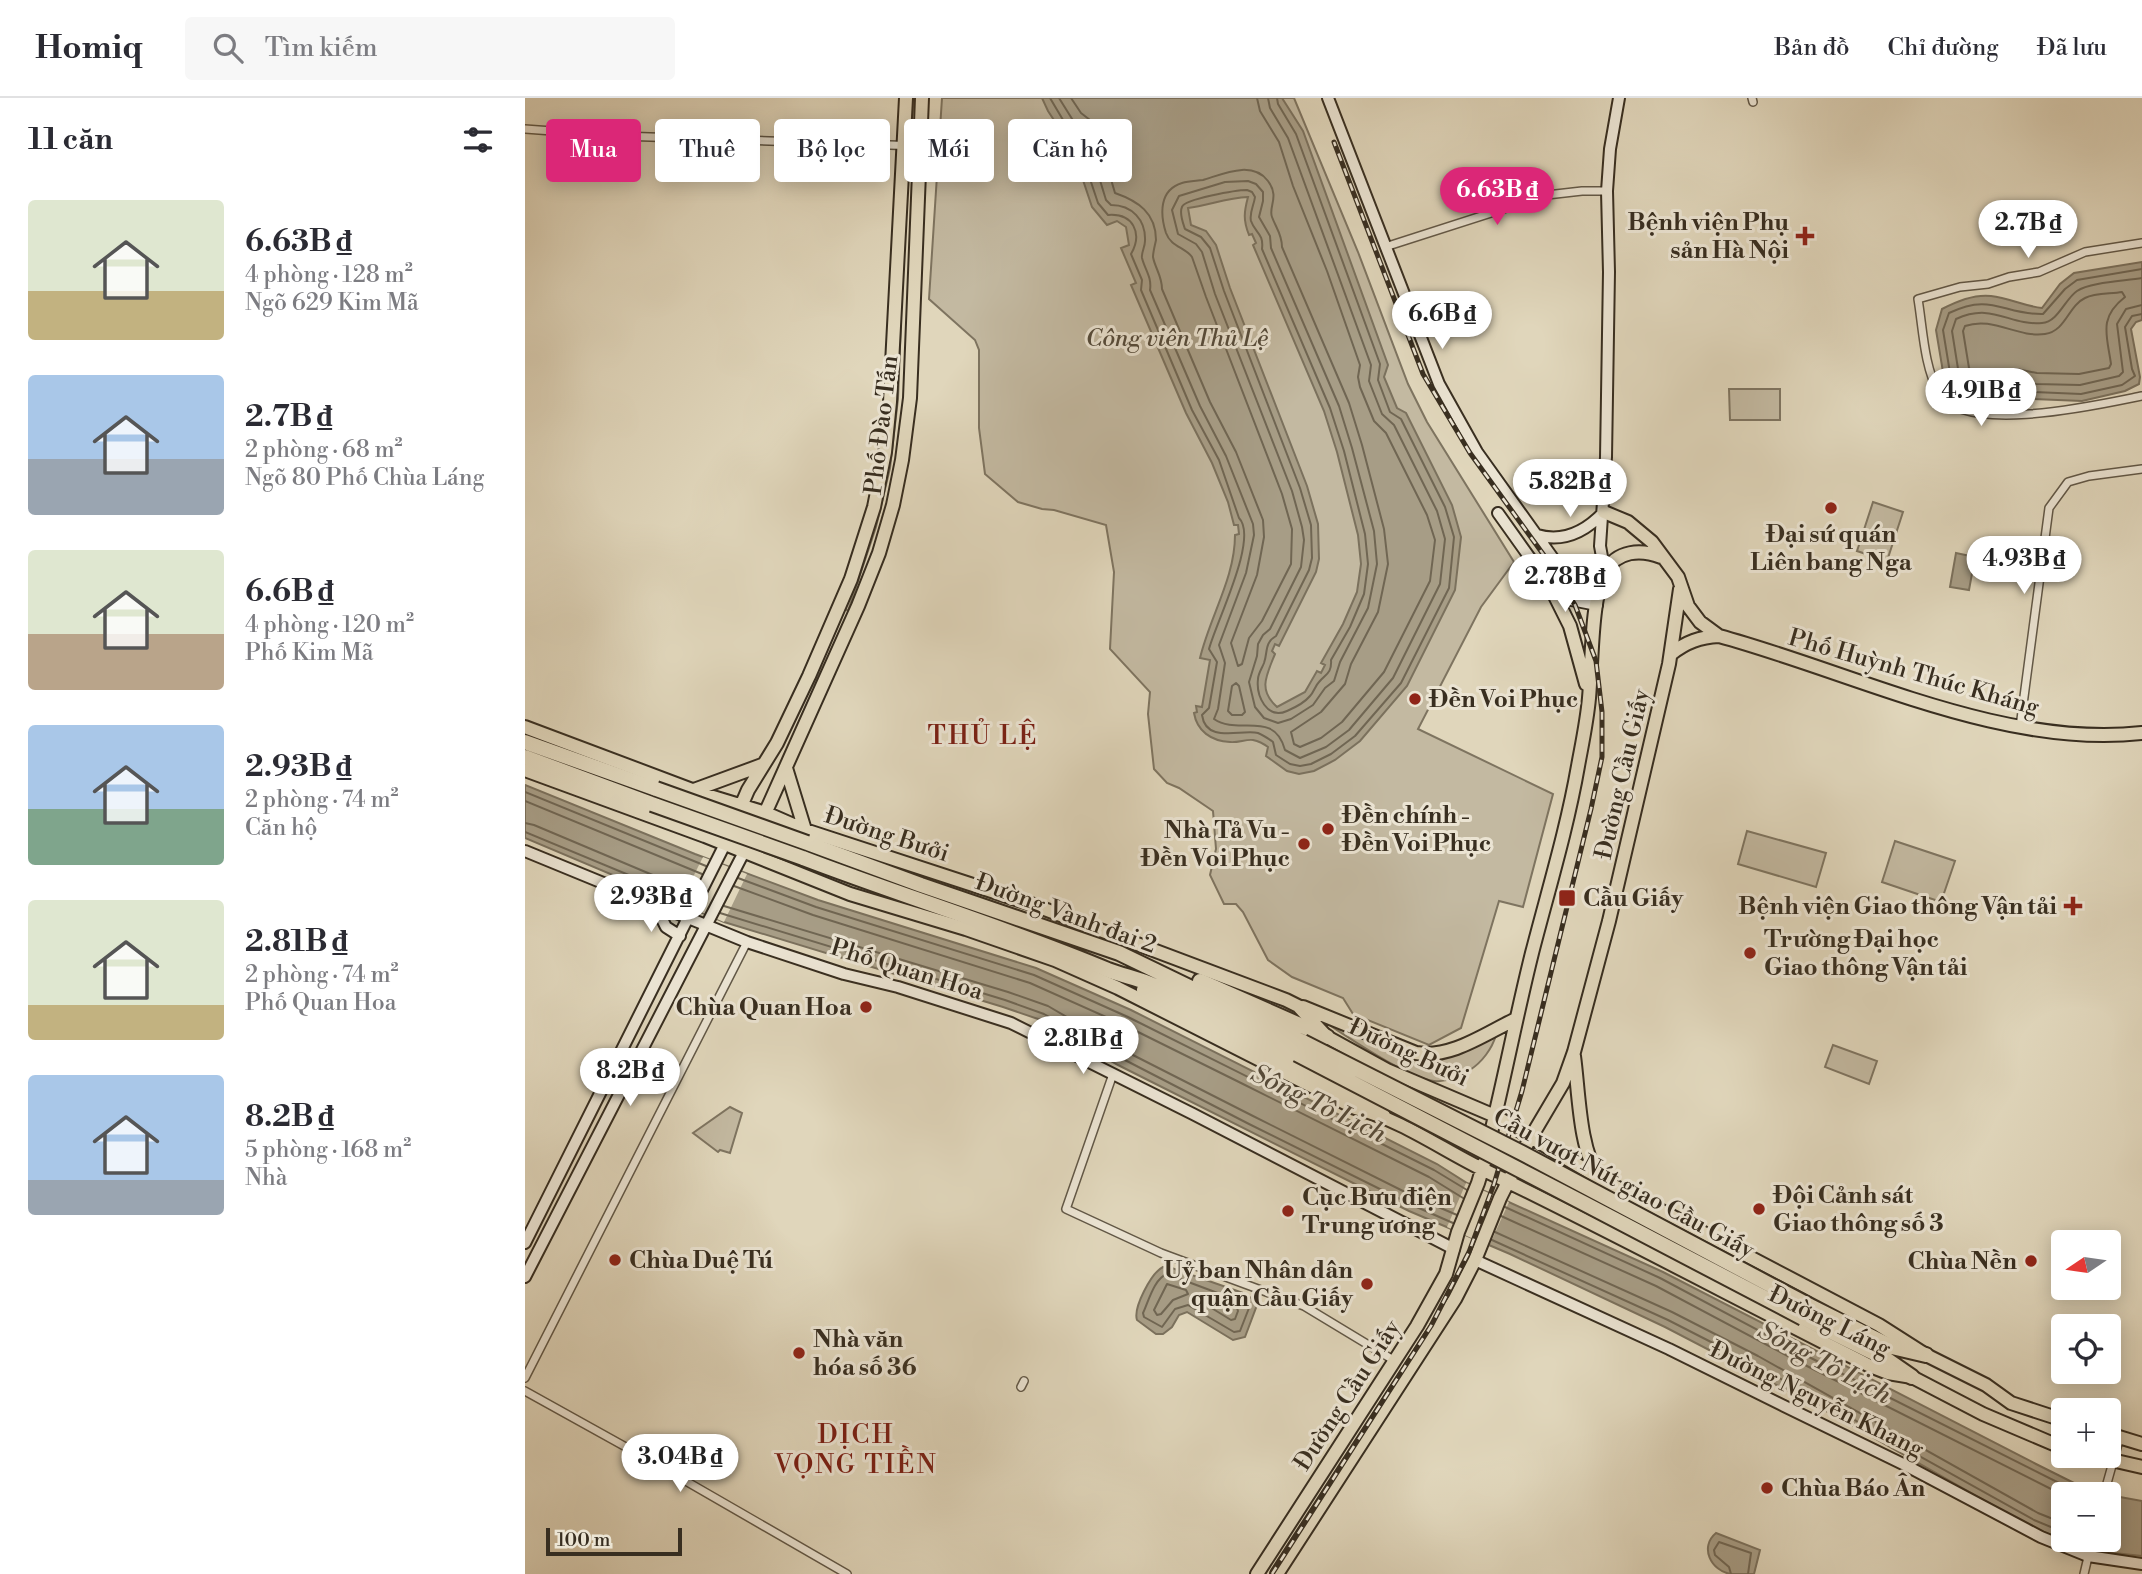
<!DOCTYPE html>
<html lang="vi">
<head>
<meta charset="utf-8">
<style>
  body { margin:0; font-family:"Libre Bodoni",serif; background:#f7f7f7; color:#2b2b33; height:100vh; display:flex; flex-direction:column; font-size:26px; white-space:nowrap }
  * { box-sizing:border-box; margin:0 }
  p { font-size:23px; color:#7c7c81 }
  .icon { flex:none; width:38px; height:38px; fill:none; stroke:currentColor; stroke-width:2; stroke-linecap:round; stroke-linejoin:round }
  .map { position:relative; flex:1; overflow:hidden }
  .panel { display:flex; flex-direction:column; background:#fff; width:525px }
  .panel>* { flex:none }
  .banner { position:absolute; left:21px; top:21px; width:665px; height:63px; display:flex; gap:14px }
  .needle { width:46px; rotate:257deg }
  .fabs { position:absolute; left:1526px; top:1132px; display:grid; gap:14px }
  .fabs a { display:grid; place-items:center; width:70px; height:70px; border-radius:7px; background:#fff; box-shadow:0 4px 18px #0003; font-size:35px }
  .scale { position:absolute; left:21px; bottom:18px; width:136px; box-sizing:border-box; padding-left:7px; border:4px solid #382e20; border-top:0; font-size:19px; line-height:24px; white-space:nowrap; color:#382e20; -webkit-text-stroke:5px #ebe4d3; paint-order:stroke }
  .price { position:absolute; translate:-50% -60px; padding:0 16px; border-radius:24px; background:#fff; color:#222; font-size:23px; line-height:46px; filter:drop-shadow(0 2px 4px #0008) }
  .price::after { content:''; position:absolute; left:50%; top:42px; width:21px; height:16px; margin-left:-10px; background:inherit; clip-path:polygon(0 0,100% 0,50% 100%) }
  .price.current { background:#db2777; color:#fff }
  ul { padding:0; list-style:none }
  li { display:flex; align-items:center; gap:21px; height:175px; padding:0 28px }
  li span { display:grid; place-items:center; flex:none; width:196px; height:140px; border-radius:7px; color:#555 }
  li>.icon { margin-inline-start:auto }
  span .icon { width:84px; height:84px; fill:#fffc; stroke-width:1 }
  li b { font-size:30px }
  h2 { display:flex; justify-content:space-between; align-items:center; height:84px; padding:0 28px; font-size:30px }
  .chip { padding:0 24px; border-radius:7px; background:#fff; box-shadow:0 4px 18px #0003; font-size:24px; line-height:63px }
  .chip.current { background:#db2777; color:#fff }
  header { display:flex; align-items:center; gap:42px; box-sizing:border-box; height:98px; padding:0 35px; background:#fff; border-bottom:2px solid #e1e1e2 }
  header strong { font-size:33px }
  nav { display:flex; gap:38px; margin-inline-start:auto; font-size:24px }
  .search { width:490px; height:63px; background:#f7f7f7; display:flex; align-items:center; gap:18px; box-sizing:border-box; padding:0 24px; border-radius:7px; color:#7c7c81; font-size:26px }
  main { display:flex; flex:1; min-height:0 }
  .map>svg:first-child { display:block }
  .green { fill:#c3b9a1; stroke:#7e7460; stroke-width:2 }
  .water { fill:#a79d86; stroke:#7b715d; stroke-width:2; fill-rule:evenodd }
  .pier { fill:#e0d6bb }
  .lines { fill:none; stroke-linecap:round; stroke-linejoin:round }
  .shore { stroke:#706653; stroke-width:2 }
  .street-casing { stroke:#625847; stroke-width:10 }
  .secondary-casing { stroke:#382e20; stroke-width:14 }
  .primary-casing { stroke:#382e20; stroke-width:16 }
  .highway-casing { stroke:#382e20; stroke-width:18 }
  .street { stroke:#ebe4d3; stroke-width:7 }
  .secondary { stroke:#ebe4d3; stroke-width:10 }
  .primary { stroke:#e0d6bb; stroke-width:12 }
  .highway { stroke:#e0d6bb; stroke-width:14 }
  .rail-casing { stroke:#382e20; stroke-width:5 }
  .rail { stroke:#ebe4d3; stroke-width:2.5; stroke-dasharray:8; stroke-linecap:butt }
  .highway-bridge-casing { stroke:#382e20; stroke-width:18; stroke-linecap:butt }
  .highway-bridge { stroke:#e0d6bb; stroke-width:14 }
  .poi-dot { fill:#8f2418; stroke:#ebe4d3; stroke-width:2.5 }
  .labels { text-anchor:middle; stroke-width:6; stroke-linejoin:round; paint-order:stroke }
  .poi-label { font-size:24px; font-weight:bold; fill:#382e20; stroke:#ebe4d3; text-anchor:start }
  .park-label { font-size:24px; font-style:italic; fill:#544a3a; stroke:#ebe4d3 }
  .street-label { font-size:24px; fill:#382e20; stroke:#ebe4d3 }
  .neighbourhood-label { font-size:26px; letter-spacing:2px; fill:#7a1f14; stroke:#ebe4d3 }
  .water-label { font-size:26px; font-style:italic; fill:#544a3a; stroke:#ebe4d3 }
</style>
</head>
<body>
<header>
<strong>Homiq</strong>
<div class="search"><svg class="icon" aria-label="search" viewBox="0 0 24 24"><circle cx="10" cy="10" r="6"/><path d="M15 15l6 6"/></svg>Tìm kiếm</div>
<nav><a>Bản đồ</a><a>Chỉ đường</a><a>Đã lưu</a></nav>
</header>
<main>
<section class="panel">
<h2>11 căn<svg class="icon" aria-label="filters" viewBox="0 0 24 24"><path d="M4 7h16M4 17h16"/><circle cx="9" cy="7" r="2"/><circle cx="15" cy="17" r="2"/></svg></h2>
<ul>
<li><span style="background:linear-gradient(#dfe7d0 65%,#c2b280 0)"><svg class="icon" aria-label="home" viewBox="0 0 24 24"><path d="M3 11l9-7 9 7M6 9v11h12V9"/></svg></span><div><b>6.63B ₫</b><p>4 phòng · 128 m²</p><p>Ngõ 629 Kim Mã</p></div></li>
<li><span style="background:linear-gradient(#a9c7e8 60%,#9aa5b1 0)"><svg class="icon" aria-label="home" viewBox="0 0 24 24"><path d="M3 11l9-7 9 7M6 9v11h12V9"/></svg></span><div><b>2.7B ₫</b><p>2 phòng · 68 m²</p><p>Ngõ 80 Phố Chùa Láng</p></div></li>
<li><span style="background:linear-gradient(#dfe7d0 60%,#b9a48a 0)"><svg class="icon" aria-label="home" viewBox="0 0 24 24"><path d="M3 11l9-7 9 7M6 9v11h12V9"/></svg></span><div><b>6.6B ₫</b><p>4 phòng · 120 m²</p><p>Phố Kim Mã</p></div></li>
<li><span style="background:linear-gradient(#a9c7e8 60%,#7fa58c 0)"><svg class="icon" aria-label="home" viewBox="0 0 24 24"><path d="M3 11l9-7 9 7M6 9v11h12V9"/></svg></span><div><b>2.93B ₫</b><p>2 phòng · 74 m²</p><p>Căn hộ</p></div></li>
<li><span style="background:linear-gradient(#dfe7d0 75%,#c2b280 0)"><svg class="icon" aria-label="home" viewBox="0 0 24 24"><path d="M3 11l9-7 9 7M6 9v11h12V9"/></svg></span><div><b>2.81B ₫</b><p>2 phòng · 74 m²</p><p>Phố Quan Hoa</p></div></li>
<li><span style="background:linear-gradient(#a9c7e8 75%,#9aa5b1 0)"><svg class="icon" aria-label="home" viewBox="0 0 24 24"><path d="M3 11l9-7 9 7M6 9v11h12V9"/></svg></span><div><b>8.2B ₫</b><p>5 phòng · 168 m²</p><p>Nhà</p></div></li>
</ul>
</section>
<div class="map">
<svg width="1617" height="1476" viewBox="0 0 1617 1476">
  <rect width="100%" height="100%" fill="#e0d6bb"/>
  <filter id="stains"><feTurbulence type="fractalNoise" baseFrequency=".00286" numOctaves="4"/><feColorMatrix values="0 0 0 0 .2 0 0 0 0 .09 0 0 0 0 .02 0 0 0 .5 -.17"/></filter>
  <radialGradient id="worn" r=".72"><stop offset=".6" stop-color="#630" stop-opacity="0"/><stop offset="1" stop-color="#630" stop-opacity=".3"/></radialGradient>
  <path class="green" d="M417,0H769L833,154L883,286L902,324L989,464L956,509L893,631L1028,696L998,809L974,803L936,930L904,947L828,916L818,900L767,879L743,862L718,814L711,806H699L685,777L691,751L688,713L654,690L642,685L629,671L623,616L625,594L585,551L589,474L581,427L529,412L517,411L493,404L460,376L454,330V252L450,242L404,201Z
    M376,223L373,301L365,370L351,429L323,513L318,509L347,428Z
    M1204,291H1255V322H1205Z
    M1348,404L1378,414L1362,463L1332,453Z
    M1222,733L1301,755L1291,789L1213,766Z
    M1370,743L1430,763L1416,804L1357,784Z
    M795,921L890,957L971,937C967,951 957,964 945,972C935,978 922,985 909,983C878,978 822,938 795,921Z
    M1308,947L1352,963L1344,986L1300,969Z
    M205,1009L217,1015L205,1055L195,1052L193,1054L168,1035Z"/>
  <path class="water" d="M517,0H757L778,33L863,267L859,279L872,310L881,315L927,407L936,439L930,492L882,588L835,643L810,662L789,673L774,676L762,673L741,658L743,649C739,646 733,643 728,642C721,641 713,645 705,644C686,643 672,633 669,615L672,614L671,608L677,609L685,562L675,560C685,518 710,480 710,437L714,436L713,427H709L703,404L687,365L661,315L606,187L611,185L596,150L604,147L601,129L592,123L582,127L567,109L555,73L560,71L548,41L542,42L523,13ZM723,99C719,114 718,122 724,137L727,136L731,145L728,147L799,313L812,354L833,437L836,466L832,494L818,526L796,565L800,567L796,575L792,573L780,594L752,609C733,592 741,578 750,556L747,553L750,546L754,548L791,474L794,461L793,426L782,388L705,190L691,147L681,133L666,127L663,110C684,107 702,100 723,99Z
    M1617,164V222L1611,224L1606,231L1615,279L1614,286L1600,293L1557,303L1508,301L1492,297H1433L1420,286L1411,232L1417,211C1432,203 1449,196 1466,198C1484,200 1499,208 1517,210L1535,186L1549,175Z
    M1431,455L1450,459L1444,492L1425,489Z
    M0,687L170,756L293,802L511,870L606,912L912,1066L942,1085L1138,1174L1511,1366L1561,1391L1583,1396H1538V1442L1506,1429L1305,1315L1140,1229L985,1156L884,1113L593,967L516,922L478,909L199,824L0,740Z
    M638,1169H644L718,1195L729,1202L732,1207L720,1239L708,1242L662,1214L654,1217L647,1229L638,1236H631L612,1222C608,1210 626,1175 638,1169Z
    M1584,1397L1617,1403V1458L1589,1455L1539,1442H1584Z
    M1191,1435L1235,1452L1229,1476C1222,1476 1213,1476 1206,1476C1186,1473 1174,1449 1191,1435Z"/>
  <path class="pier" d="M178,759L222,776L199,824L155,805Z
    M941,1085L984,1104L964,1148L922,1129Z"/>
  <g class="lines">
    <path class="shore" d="M525,0L544,32L554,39L566,68L564,78L573,105L583,117C608,115 618,135 606,156L617,182L616,192L667,312L694,362L714,420C734,440 691,524 684,551L692,564L684,610L677,617C681,646 716,631 733,635C738,637 744,641 748,644L751,657L765,666L775,668L786,666L806,656L830,638L876,585L924,490L929,439L920,409L876,321L865,314L853,282L855,266L771,36L753,6L752,0
      M534,0L549,24L557,28L562,35L575,66L574,79L581,102L586,107C607,107 621,122 620,143C620,149 616,155 617,160C620,172 627,179 625,192L675,308L701,358L728,426L729,437L721,475L694,547L700,565L693,611L689,621C713,638 749,611 760,652L775,660L801,649L824,632L868,580L915,486L920,441L912,413L869,327L857,316L844,283L846,267L763,40L745,10L743,0
      M546,0L556,15L565,22L572,31L584,61L585,78L590,95C613,103 631,115 631,142C630,147 628,154 628,159C630,170 637,178 637,191L685,304L711,354L738,422L739,439L732,477L706,545L713,568L717,566L724,540L737,523L766,466L767,431L757,396L681,199L667,159C660,149 646,149 641,135C635,116 634,92 657,85C664,83 671,83 678,82C698,76 727,62 743,83C755,99 743,109 747,119C751,130 757,136 757,149L824,305L837,347L859,431L863,466L853,514L826,566L820,586L796,614L766,634L769,646L775,649L796,640L817,624L859,574L905,483L910,442L902,417L861,335L849,323L835,289L833,279L835,267L802,173L768,88L754,44L735,13L732,0
      M723,83L731,86L738,94V103L734,119L745,138L746,150L814,308L827,350L849,433L852,466L843,510L815,564L809,583L800,590L788,607L766,621L753,625L739,620L730,609L724,584L732,558L733,546L738,537L745,531L776,469L779,442L777,429L767,393L690,196L677,154L671,146L653,136L647,112L654,98L700,84Z
      M722,92L727,94L730,99C729,107 724,115 726,123C730,135 739,135 737,151L805,310L819,353L840,436L843,466L839,496L825,529L806,562C807,575 801,576 794,584C790,588 789,594 785,598C780,604 769,610 762,613C742,622 731,598 733,581C733,576 737,570 739,565C743,554 739,545 751,538L784,472L787,460L786,427L775,390L699,193L685,150L676,139L660,131C658,125 654,115 657,109C659,101 712,92 722,92Z
      M1617,171L1552,182L1540,191L1518,216C1478,217 1467,194 1424,215L1418,232L1426,281L1437,291L1492,290L1509,294L1556,296L1597,287L1610,278L1607,271L1600,229L1607,218L1617,216
      M1617,180C1601,183 1565,184 1552,193C1540,201 1533,224 1517,225C1484,228 1468,204 1431,221L1427,233L1434,277L1439,282L1446,283L1492,282L1511,286L1555,287L1594,278L1598,274L1592,226L1601,211L1617,207
      M1597,194L1600,199C1573,220 1582,237 1586,266L1584,270L1554,276L1512,275L1492,271L1447,272L1444,270L1438,233L1440,228C1468,218 1492,240 1520,236C1541,233 1543,208 1560,200C1570,195 1586,196 1597,194Z
      M711,585L714,588L720,614L717,617H707L703,613L707,588Z
      M0,694L181,768
      M0,703L177,776
      M0,725L9,727L168,794
      M0,734L164,802
      M213,780L291,809L509,877L603,919L909,1072L942,1092
      M209,788L288,817L505,885L599,927L718,986L904,1079L938,1100
      M199,808L483,894L523,908L600,953L728,1018L890,1099L932,1117
      M195,815L480,902L519,916L596,960L724,1026L887,1107L928,1125
      M980,1109L1135,1180L1276,1255L1556,1396
      M976,1118L1131,1188L1272,1263L1538,1397
      M970,1134L1147,1214L1233,1258L1513,1415L1538,1425
      M967,1142L1143,1222L1229,1266L1509,1422L1538,1434
      M642,1176L722,1206L724,1210L715,1233L709,1234L663,1207L650,1211L637,1229L619,1219L618,1215C624,1202 629,1181 642,1176Z
      M642,1186L661,1192L663,1196L648,1202L636,1216L632,1217L629,1212Z
      M683,1200L712,1210L713,1213L710,1221L706,1222L680,1206L679,1201Z
      M1206,1476L1204,1469L1190,1457L1189,1452L1194,1444L1226,1455L1223,1476"/>
    <defs>
      <path id="street" d="M1227,0L1228,4
        M0,31L95,38L395,48
        M1617,145L1560,154L1514,174L1484,179L1463,186L1435,189L1393,201C1398,231 1399,269 1414,295C1439,338 1577,306 1617,298
        M860,149L1022,97L1057,93H1082
        M1495,629L1524,410L1543,384L1564,378L1617,371
        M588,976L541,1111L636,1155L779,1208L870,1263
        M0,1280L222,844
        M496,1289L499,1283
        M0,1293L126,1363L322,1476
        M1579,1396L1595,1339
        M1559,1476L1567,1442"/>
      <path id="secondary" d="M803,0L914,286L952,354L1030,463L1040,470L1079,478
        M973,415L1025,488L1046,502L1072,507
        M1012,437C1039,445 1061,433 1079,414
        M1080,475L1075,448L1081,359L1084,174L1082,93L1085,51L1094,0
        M0,753L222,844L319,876L373,889L486,925L668,1016L929,1151
        M129,805L141,829L155,838
        M0,1145L200,746
        M950,1162L1144,1251L1259,1308L1380,1367L1516,1439L1563,1458L1617,1466
        M0,1179L219,754"/>
      <path id="primary" d="M1079,414L1103,424L1127,444L1153,479L1163,508L1175,524L1194,538
        M1025,488L1045,528L1061,586
        M1146,556C1161,544 1175,539 1194,538C1327,574 1478,651 1617,635
        M0,629L178,696L241,715L280,732L506,806L761,902L773,908L802,939L862,972L970,1018L1076,1081L1354,1227L1401,1257L1461,1287L1486,1305L1538,1322
        M261,670L280,732
        M0,672L180,738L325,796L441,831L530,862L593,890L830,1010C877,1022 916,1051 959,1072C1089,1135 1216,1203 1345,1268L1363,1275L1387,1279L1458,1316L1538,1350
        M169,692L237,667
        M238,720L333,508L354,455L368,407L377,362L385,300L397,0
        M201,743L223,692L252,645L284,578L326,481L349,409L360,354L365,304L381,0
        M778,909L891,955C926,961 961,935 991,921
        M1049,958C1054,994 1054,1051 1074,1079
        M963,1047C979,983 991,919 1007,855C1023,793 1042,731 1053,668C1057,646 1062,623 1064,600C1067,568 1066,500 1080,474C1092,452 1116,451 1136,459
        M1584,1336L1617,1346
        M1569,1358L1617,1369
        M732,1476L892,1228L921,1176L933,1134L953,1085L959,1065
        M752,1476L930,1201L950,1162L975,1100L1002,1046L1038,985L1049,954L1084,823L1144,566L1155,491"/>
      <path id="highway" d="M0,644L131,691
        M0,659L127,706
        M282,745L396,787L594,855L778,944
        M278,760C380,799 483,830 583,872C596,877 610,880 623,885C674,906 723,932 772,956
        M675,883L802,939
        M619,892L802,984L858,1018
        M1283,1207L1367,1249L1401,1257
        M1278,1220L1361,1261L1387,1279"/>
    </defs>
    <use href="#street" class="street-casing"/>
    <use href="#secondary" class="secondary-casing"/>
    <use href="#primary" class="primary-casing"/>
    <use href="#highway" class="highway-casing"/>
    <use href="#street" class="street"/>
    <use href="#secondary" class="secondary"/>
    <use href="#primary" class="primary"/>
    <use href="#highway" class="highway"/>
    <defs>
      <path id="rail" d="M747,1476L906,1228L944,1154L969,1086L997,993L1066,711L1077,659V614L1071,563L1050,507L1026,467L945,355L898,276L809,44"/>
    </defs>
    <use href="#rail" class="rail-casing"/>
    <use href="#rail" class="rail"/>
    <defs>
      <path id="highway-bridge" d="M131,691L282,745
        M127,706L278,760
        M778,944L997,1055L1283,1207
        M772,956C942,1043 1109,1132 1278,1220"/>
    </defs>
    <use href="#highway-bridge" class="highway-bridge-casing"/>
    <use href="#highway-bridge" class="highway-bridge"/>
  </g>
  <g class="poi-dot">
    <path d="M1276.5 127.5h7v7h7v7h-7v7h-7v-7h-7v-7h7z"/>
    <circle cx="1306" cy="410" r="7"/>
    <circle cx="890" cy="601" r="7"/>
    <circle cx="803" cy="731" r="7"/>
    <circle cx="779" cy="746" r="7"/>
    <rect x="1033" y="791" width="18" height="18" rx="3.5"/>
    <path d="M1544.5 797.5h7v7h7v7h-7v7h-7v-7h-7v-7h7z"/>
    <circle cx="1225" cy="855" r="7"/>
    <circle cx="341" cy="909" r="7"/>
    <circle cx="1234" cy="1111" r="7"/>
    <circle cx="763" cy="1113" r="7"/>
    <circle cx="90" cy="1162" r="7"/>
    <circle cx="1506" cy="1163" r="7"/>
    <circle cx="842" cy="1186" r="7"/>
    <circle cx="274" cy="1255" r="7"/>
    <circle cx="1242" cy="1390" r="7"/>
  </g>
  <g class="labels">
    <g class="poi-label">
      <text x="1264" y="132" text-anchor="end">Bệnh viện Phụ<tspan x="1264" dy="28">sản Hà Nội</tspan></text>
      <text x="1306" y="444" text-anchor="middle">Đại sứ quán<tspan x="1306" dy="28">Liên bang Nga</tspan></text>
      <text x="904" y="609">Đền Voi Phục</text>
      <text x="817" y="725">Đền chính -<tspan x="817" dy="28">Đền Voi Phục</tspan></text>
      <text x="765" y="740" text-anchor="end">Nhà Tả Vu -<tspan x="765" dy="28">Đền Voi Phục</tspan></text>
      <text x="1058" y="808">Cầu Giấy</text>
      <text x="1532" y="816" text-anchor="end">Bệnh viện Giao thông Vận tải</text>
      <text x="1239" y="849">Trường Đại học<tspan x="1239" dy="28">Giao thông Vận tải</tspan></text>
      <text x="327" y="917" text-anchor="end">Chùa Quan Hoa</text>
      <text x="1248" y="1105">Đội Cảnh sát<tspan x="1248" dy="28">Giao thông số 3</tspan></text>
      <text x="777" y="1107">Cục Bưu điện<tspan x="777" dy="28">Trung ương</tspan></text>
      <text x="104" y="1170">Chùa Duệ Tú</text>
      <text x="1492" y="1171" text-anchor="end">Chùa Nền</text>
      <text x="828" y="1180" text-anchor="end">Uỷ ban Nhân dân<tspan x="828" dy="28">quận Cầu Giấy</tspan></text>
      <text x="288" y="1249">Nhà văn<tspan x="288" dy="28">hóa số 36</tspan></text>
      <text x="1256" y="1398">Chùa Báo Ân</text>
    </g>
    <g class="park-label">
      <text x="652" y="248">Công viên Thủ Lệ</text>
    </g>
    <g class="street-label">
      <text transform="translate(356 327) rotate(-83)" y="8">Phố Đào Tấn</text>
      <text transform="translate(1389 574) rotate(16)" y="8">Phố Huỳnh Thúc Kháng</text>
      <text transform="translate(1097 676) rotate(-77)" y="8">Đường Cầu Giấy</text>
      <text transform="translate(362 736) rotate(18)" y="8">Đường Bưởi</text>
      <text transform="translate(541 815) rotate(20)" y="8">Đường Vành đai 2</text>
      <text transform="translate(382 871) rotate(17)" y="8">Phố Quan Hoa</text>
      <text transform="translate(884 954) rotate(25)" y="8">Đường Bưởi</text>
      <text transform="translate(1099 1085) rotate(28)" y="8">Cầu vượt Nút giao Cầu Giấy</text>
      <text transform="translate(1305 1223) rotate(26)" y="8">Đường Láng</text>
      <text transform="translate(822 1297) rotate(-57)" y="8">Đường Cầu Giấy</text>
      <text transform="translate(1292 1301) rotate(26)" y="8">Đường Nguyễn Khang</text>
    </g>
    <g class="neighbourhood-label">
      <text x="458" y="646">THỦ LỆ</text>
      <text x="331" y="1345">DỊCH<tspan x="331" dy="30">VỌNG TIỀN</tspan></text>
    </g>
    <g class="water-label">
      <text transform="translate(794 1005) rotate(26)" y="9">Sông Tô Lịch</text>
      <text transform="translate(1300 1264) rotate(28)" y="9">Sông Tô Lịch</text>
    </g>
  </g>
  <rect width="100%" height="100%" filter="url(#stains)"/>
  <rect width="100%" height="100%" fill="url(#worn)"/>
</svg>
<div class="fabs">
<a><svg class="needle" viewBox="-14 -14 28 28"><path d="M0-13l5 13h-10z" fill="#e53935"/><path d="M0 13l5-13h-10z" fill="#7c7c81"/></svg></a>
<a><svg class="icon" aria-label="locate" viewBox="0 0 24 24"><circle cx="12" cy="12" r="6"/><path d="M12 2v4M12 18v4M2 12h4M18 12h4"/></svg></a>
<a>+</a>
<a>−</a>
</div>
<div class="scale">100 m</div>
<b class="price current" style="left:972px;top:129px">6.63B ₫</b>
<b class="price" style="left:1503px;top:162px">2.7B ₫</b>
<b class="price" style="left:917px;top:253px">6.6B ₫</b>
<b class="price" style="left:1456px;top:330px">4.91B ₫</b>
<b class="price" style="left:1045px;top:421px">5.82B ₫</b>
<b class="price" style="left:1499px;top:498px">4.93B ₫</b>
<b class="price" style="left:1040px;top:516px">2.78B ₫</b>
<b class="price" style="left:126px;top:836px">2.93B ₫</b>
<b class="price" style="left:558px;top:978px">2.81B ₫</b>
<b class="price" style="left:105px;top:1010px">8.2B ₫</b>
<b class="price" style="left:155px;top:1396px">3.04B ₫</b>
<div class="banner">
<a class="chip current">Mua</a>
<a class="chip">Thuê</a>
<a class="chip">Bộ lọc</a>
<a class="chip">Mới</a>
<a class="chip">Căn hộ</a>
</div>
</div>
</main>
</body>
</html>
